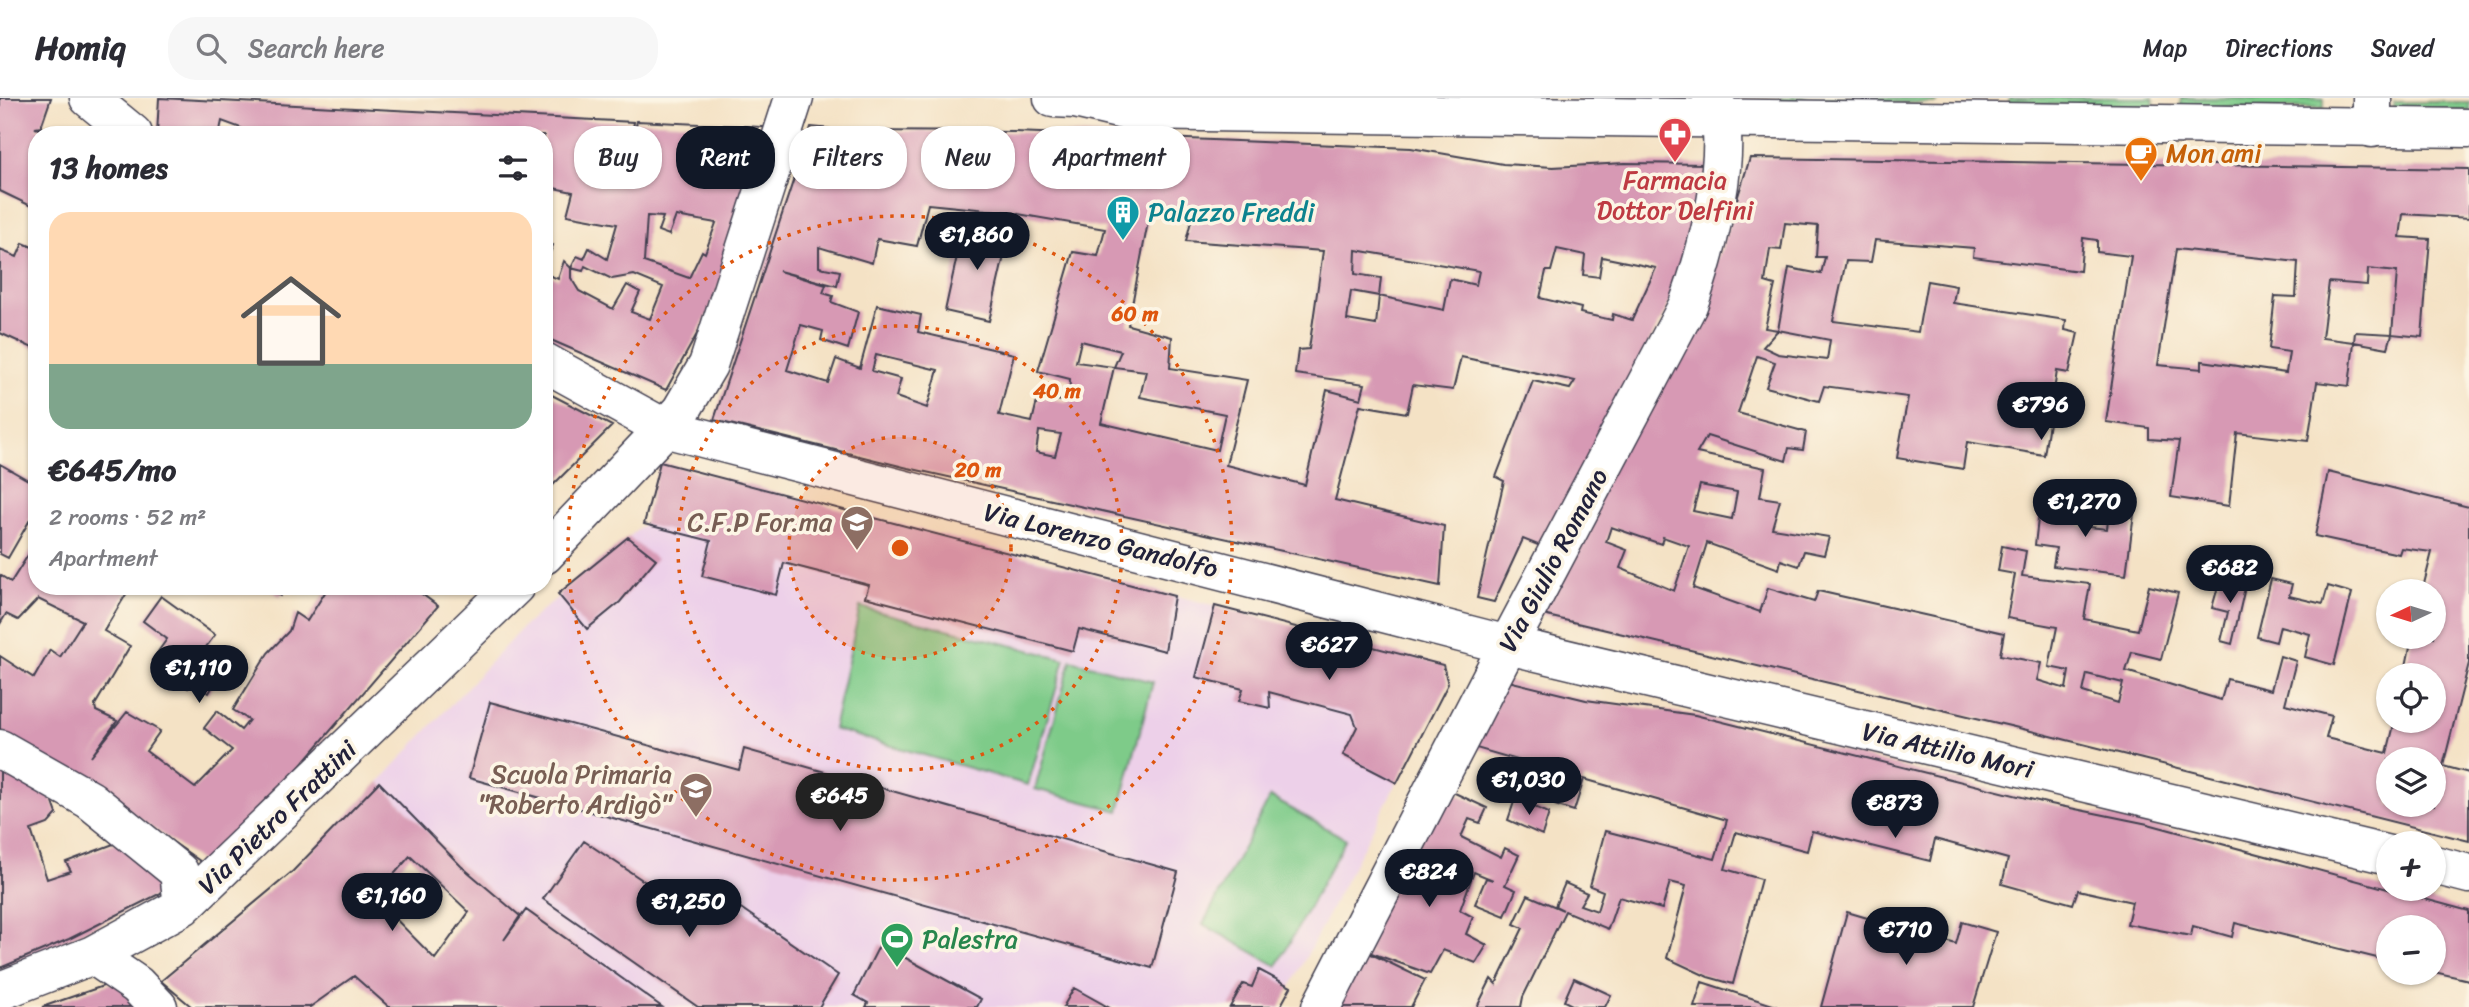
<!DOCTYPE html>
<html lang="en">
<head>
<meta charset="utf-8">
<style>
  body { margin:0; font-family:Sriracha,sans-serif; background:#f7f7f7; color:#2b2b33; height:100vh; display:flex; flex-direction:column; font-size:26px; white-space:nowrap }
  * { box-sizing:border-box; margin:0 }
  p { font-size:23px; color:#7c7c81 }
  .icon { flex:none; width:38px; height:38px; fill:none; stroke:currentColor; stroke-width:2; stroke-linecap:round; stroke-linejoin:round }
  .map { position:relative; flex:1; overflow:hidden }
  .panel { position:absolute; left:28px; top:28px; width:525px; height:469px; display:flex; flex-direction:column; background:#fff; border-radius:28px; box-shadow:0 2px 5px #0004 }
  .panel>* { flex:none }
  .guide { position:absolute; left:574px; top:28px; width:665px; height:63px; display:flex; gap:14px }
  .needle { width:46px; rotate:266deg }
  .fabs { position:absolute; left:2376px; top:481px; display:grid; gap:14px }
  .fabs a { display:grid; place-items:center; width:70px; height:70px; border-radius:50%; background:#fff; box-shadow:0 2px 5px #0004; font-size:35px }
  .price { position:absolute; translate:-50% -60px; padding:0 16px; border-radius:24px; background:#111827; color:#fff; font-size:23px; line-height:46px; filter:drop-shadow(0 2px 4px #0008) }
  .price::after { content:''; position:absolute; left:50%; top:42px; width:21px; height:16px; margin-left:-10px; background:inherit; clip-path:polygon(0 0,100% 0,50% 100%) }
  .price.selected { background:#222; color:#fff }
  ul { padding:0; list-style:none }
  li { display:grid; align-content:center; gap:14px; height:371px; padding:0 21px }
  li span { display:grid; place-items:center; height:217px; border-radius:21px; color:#555 }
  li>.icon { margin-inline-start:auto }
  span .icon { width:126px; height:126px; fill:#fffc; stroke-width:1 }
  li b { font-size:30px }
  h2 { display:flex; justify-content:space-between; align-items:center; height:84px; padding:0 21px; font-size:30px }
  .chip { padding:0 24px; border-radius:28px; background:#fff; box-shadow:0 2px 5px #0004; font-size:24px; line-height:63px }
  .chip.selected { background:#111827; color:#fff }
  header { display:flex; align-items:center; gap:42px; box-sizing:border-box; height:98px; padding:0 35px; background:#fff; border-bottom:2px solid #e1e1e2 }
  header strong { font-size:33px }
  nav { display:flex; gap:38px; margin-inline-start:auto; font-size:24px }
  .search { width:490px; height:63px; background:#f7f7f7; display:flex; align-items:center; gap:18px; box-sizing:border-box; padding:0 24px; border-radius:28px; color:#7c7c81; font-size:26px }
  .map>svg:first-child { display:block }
  .built { fill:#edd0e9 }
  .green { fill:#7ecb89; stroke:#507662; stroke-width:2 }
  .building { fill:#d799b4; fill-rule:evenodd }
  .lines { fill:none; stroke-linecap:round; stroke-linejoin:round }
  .minor-casing { stroke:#423f50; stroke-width:41 }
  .major-casing { stroke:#423f50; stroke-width:41 }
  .minor { stroke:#fff; stroke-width:38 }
  .major { stroke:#fff; stroke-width:38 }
  .ring { fill:none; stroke:#de560e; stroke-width:3.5; stroke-dasharray:3.5 7 }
  .labels { text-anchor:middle; stroke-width:7; stroke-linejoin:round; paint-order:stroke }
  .food-label { font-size:26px; fill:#c56008; stroke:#fcf5e5; text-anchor:start }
  .health-label { font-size:26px; fill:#be3a42; stroke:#fcf5e5 }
  .culture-label { font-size:26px; fill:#0d838f; stroke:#fcf5e5; text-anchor:start }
  .education-label { font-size:26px; fill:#785e54; stroke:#fcf5e5; text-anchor:end }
  .street-label { font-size:26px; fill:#22223b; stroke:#fcf5e5 }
  .leisure-label { font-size:26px; fill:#27864d; stroke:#fcf5e5; text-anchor:start }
  .centre { fill:#de560e; stroke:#fcf5e5; stroke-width:3.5 }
  .ring-label { font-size:21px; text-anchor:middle; font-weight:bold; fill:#de560e; stroke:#fcf5e5; stroke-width:7; stroke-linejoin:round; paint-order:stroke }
</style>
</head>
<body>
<header>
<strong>Homiq</strong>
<div class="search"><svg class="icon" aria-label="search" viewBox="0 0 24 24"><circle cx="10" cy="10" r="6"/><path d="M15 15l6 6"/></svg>Search here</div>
<nav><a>Map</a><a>Directions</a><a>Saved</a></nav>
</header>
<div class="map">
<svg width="2469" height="909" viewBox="0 0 2469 909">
  <rect width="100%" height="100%" fill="#fcf5e5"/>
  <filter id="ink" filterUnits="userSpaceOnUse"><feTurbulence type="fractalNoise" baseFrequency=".0143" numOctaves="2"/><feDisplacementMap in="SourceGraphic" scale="14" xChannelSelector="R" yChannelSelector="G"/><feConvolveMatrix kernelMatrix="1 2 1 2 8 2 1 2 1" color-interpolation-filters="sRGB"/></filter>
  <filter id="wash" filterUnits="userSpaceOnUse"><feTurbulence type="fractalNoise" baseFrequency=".00686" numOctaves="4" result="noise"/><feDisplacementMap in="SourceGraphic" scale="28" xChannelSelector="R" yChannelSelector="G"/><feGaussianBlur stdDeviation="1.57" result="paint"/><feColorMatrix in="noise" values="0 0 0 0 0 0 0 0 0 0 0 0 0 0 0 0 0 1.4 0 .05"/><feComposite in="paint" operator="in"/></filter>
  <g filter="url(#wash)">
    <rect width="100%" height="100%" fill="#f4e2c5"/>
    <path class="built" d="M660,364L1443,567L1448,586L1280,909H662L526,813L520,818L461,768L379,684L524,528L644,426Z"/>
    <path class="green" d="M1780,0H1936V5L1780,4Z
      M2009,0H2153L2154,8L2009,6Z
      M2181,0L2324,1V10L2180,9Z
      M2394,4H2469V12L2393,11Z
      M860,509L1065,561L1028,687L833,631Z
      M1071,562L1153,584L1119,713L1035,691Z
      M1270,699L1346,741L1277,868L1203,826Z"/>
    <g id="blocks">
      <path class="building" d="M0,0H51L41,29L35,30L57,36L37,37V111L0,93Z
        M159,0L634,24L626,77L637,23L780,30L708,216L666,292L544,239V175L558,181L564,163L571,170V180L579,193L613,211L627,187L640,194L631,214L650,221L663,189L634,177L612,181L585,168L583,173L571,170L577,158L584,161L589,150L607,161L617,126L567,117L573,94L544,88V37H238L241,30L222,23L219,37H157ZM647,118L663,119L658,133L669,137L676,118L716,125L705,155L702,153L689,180L644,164Z
        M811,29L852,33L1015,34L1411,50L1503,66L1553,69L1625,65L1708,66L1685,175L1543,449L1523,441L1494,504L1477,500L1504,383L1496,379L1533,283L1570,291L1575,283L1461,259L1453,292L1413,287L1407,315L1360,307L1335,402L1444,428L1440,488L908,370L714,322ZM928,106L1007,114L1105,131L1098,158L1073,154L1038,273L1070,281L1069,304L1038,299L1032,324L999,317L1014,256L918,234L921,217L877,207L860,270L836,261L828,285L787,272L801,227L823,233L821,242L848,251L858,214L831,204L833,198L823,195L826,187L779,173L837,188L840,173L819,169V149L872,165L877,141L917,148ZM1150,114L1193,115L1186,143L1323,153L1309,251L1298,252L1295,276L1365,286L1361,301L1327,292L1305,387L1226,367L1247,282L1170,270L1172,239L1128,227ZM1557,151L1585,157L1583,177L1599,179L1602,159L1656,170L1632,222L1613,216L1612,222L1580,215L1581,210L1540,200L1546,173H1551ZM1356,152L1479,173L1476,187L1450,181L1444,212L1379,198L1376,227L1347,222L1351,193L1379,198L1381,180L1355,176ZM1081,243L1121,253L1114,269L1146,273L1140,299L1225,316L1217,352L1101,325L1114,269L1076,264ZM876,257L938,272L927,310L896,299L901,281L872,273ZM1039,333L1061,336L1055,358L1036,354Z
        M1750,60L2469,71V120L2403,116L2400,139L2430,141L2422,239L2392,236L2388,250L2354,244L2355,234L2392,236L2397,174L2368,171L2367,187L2329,184L2322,240L2354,244L2349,288L2317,284L2308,343L2237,335L2229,408L2171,399L2179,343L2149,341V330L2106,324L2131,158L2097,154V142L2083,140L2080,173L1973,159L1974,150L1875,142L1871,164L1846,163L1833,223L1918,234L1927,183L1956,188L1953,205L2066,222L2065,232L2078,235L2069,275L2057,273L2044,357L1967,344L1963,371L1897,360L1908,299L1824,288L1819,303L1766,289L1775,264L1757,258L1738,315L1806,334L1803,352L1789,350L1786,363L1707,338L1697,355L1765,370L1760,399L1780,402L1772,430L1829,439L1824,457L1804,453L1799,468L1781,462L1779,471L1707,445L1693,490L1760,514L1768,490L1814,504L1818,493L2004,535L2000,557L2041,565L2037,582L2066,591L2069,573L2049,569L2057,529L2007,520L2015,476L1998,473L2002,448L2026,453L2022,478L2090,486L2084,521L2138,532L2149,488L2178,495L2161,561L2132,554L2126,573L2221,602L2227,581L2271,592L2280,558L2296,563L2285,606L2332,618L2326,640L2387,655L2395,623H2434V578H2404L2412,539H2434V494H2422L2432,454L2401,450L2399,456L2315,438L2328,374L2469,409V565L2443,668L2469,675V743L2027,632L1539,516L1720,155ZM1785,125L1818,128L1816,159H1825L1821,176L1789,170L1778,232L1830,242L1827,262L1778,256L1763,249L1778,232L1765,230L1775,187L1765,184L1770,151L1781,152ZM2176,151L2298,164L2296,199L2275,198L2269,251L2289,254L2286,275L2202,263V271L2158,267ZM1700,387L1737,394L1732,421L1693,413ZM1611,429L1661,446L1663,439L1689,448L1674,493L1620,470L1627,452L1606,444ZM2087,576L2123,585L2118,605L2083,594ZM2389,662H2434V707H2389Z
        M544,101L549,102L545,117H544Z
        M964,126L1009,136L989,223L945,213Z
        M544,144L553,147L544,169Z
        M23,145L37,151V252L0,235V152L17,159Z
        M544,293L612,328L544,396Z
        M660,364L1174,498L1165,553L1079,531L1073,553L865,499L869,487L784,465L776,497L702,478L711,443L644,426Z
        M0,366L30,383L37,369V416L31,420L8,460L0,456Z
        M2040,404L2082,409L2080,428L2107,431L2109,414L2134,416L2126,477L2053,468L2056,450L2035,447Z
        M628,439L656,461L620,504L587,531L558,496Z
        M37,443V488H131L104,533L130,548L95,607L96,613L117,623L91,659L127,614L160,633L146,653L195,690L232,652L204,630L217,613L241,632L249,622L233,612L268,555L289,533L295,515L307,523L329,488H411L438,508L282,689L207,768L112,701L0,635V558L34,580L50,552L60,559L83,523L38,501L18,522L6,516L0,526V477L11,484Z
        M2221,478L2246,485L2232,546L2221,543L2228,514L2212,510Z
        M2271,481L2292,486L2289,498L2323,506L2328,488L2352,495L2334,567L2305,559L2310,536L2280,528L2276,544L2257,539Z
        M264,488H287L280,498Z
        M161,498L215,537L197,561L220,576L209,595L192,585L188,590L152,562L167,541L143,523Z
        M1215,508L1443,567L1448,586L1397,685L1343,657L1357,629L1352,616L1269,594L1270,610L1239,603L1243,591L1196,579Z
        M1504,582L1586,602L1695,617L2046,705L2148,726L2469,813V882L2434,874V830H2389V863L2235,825L2232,839L2193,828L2191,838L2127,826L2132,804L2078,792L2073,806L2002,786L2008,761L1935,741L1930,763L1812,733L1807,753L1736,734L1725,771L1761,781L1733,886L1708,879L1667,860L1686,788L1670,784L1662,811L1619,799L1608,831L1565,813L1523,899L1521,909H1477L1491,881L1496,886L1523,830L1514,826L1528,797L1563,812L1555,808L1565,785L1587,795L1580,807L1597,813L1603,793L1590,788L1605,733L1715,761L1727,722L1584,681L1574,713L1555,707L1566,676L1469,648Z
        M490,604L739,672L744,651L1178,774L1152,870L469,680Z
        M0,664L51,699L57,716L48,726L31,732L47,781L71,773L66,764L124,742L171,790L69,841L0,870Z
        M379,684L461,768L520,818L504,842L526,812L662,909H389L354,878L310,909H192L161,883L293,773ZM410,758L469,814L435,861L374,799Z
        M1444,690L1487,710L1480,725L1469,721L1461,739L1501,759L1505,750L1519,757L1505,787L1516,792L1505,818L1475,806L1486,780L1493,782L1474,774L1460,812L1473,819L1466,836L1487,847L1476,865L1443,852L1430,876L1363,852L1425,882L1411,909H1332Z
        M1515,701L1549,715L1542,737L1508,722Z
        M584,743L662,795L667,787L701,807L710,789L838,877L819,909H698L543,801Z
        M1847,814L1956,846L1962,824L1996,834L1973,909H1821Z
        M880,846L981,901L977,909H866L868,905L854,897Z
        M1259,872L1291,889L1280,909H1230L1243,886L1252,889Z
        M1574,880L1611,897L1605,909H1576L1564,903Z
        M115,884L143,909H42Z
        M1702,884L1776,908V909H1694Z
        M1074,890L1108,909H1063Z"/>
    </g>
  </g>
  <g filter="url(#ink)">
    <use href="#blocks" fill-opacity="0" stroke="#423f50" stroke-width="2"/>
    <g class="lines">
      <defs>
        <path id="minor" d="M89,0L133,36
          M2372,0V30
          M544,264L664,330L1508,547L2389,757
          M544,457L681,313L708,267L794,0
          M0,651L90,702L179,774L183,808
          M2434,767L2469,776
          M93,857L137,887L158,909
          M0,893L93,857L183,808L515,488
          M1321,909L1508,547L1688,207C1704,165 1740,37 1712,0"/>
        <path id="major" d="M1053,0L1075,1L1127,13L2469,30"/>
      </defs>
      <use href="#minor" class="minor-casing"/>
      <use href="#major" class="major-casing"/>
      <use href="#minor" class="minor"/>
      <use href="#major" class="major"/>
    </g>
  </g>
  <circle cx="900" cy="450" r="111" fill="#de560e" fill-opacity=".12"/>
  <g class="ring">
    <circle cx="900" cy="450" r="111"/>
    <circle cx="900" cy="450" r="222"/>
    <circle cx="900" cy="450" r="332"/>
  </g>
  <defs>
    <symbol id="pharmacy-pin" viewBox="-11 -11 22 30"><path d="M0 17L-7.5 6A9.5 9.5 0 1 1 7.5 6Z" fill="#e0444e" stroke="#fcf5e5"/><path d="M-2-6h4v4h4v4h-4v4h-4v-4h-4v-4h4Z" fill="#fff"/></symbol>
    <symbol id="cafe-pin" viewBox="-11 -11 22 30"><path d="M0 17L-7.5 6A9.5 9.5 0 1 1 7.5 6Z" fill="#e8710a" stroke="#fcf5e5"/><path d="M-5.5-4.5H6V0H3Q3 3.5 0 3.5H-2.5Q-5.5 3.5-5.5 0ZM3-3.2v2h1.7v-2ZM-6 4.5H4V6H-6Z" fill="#fff"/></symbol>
    <symbol id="building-pin" viewBox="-11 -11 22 30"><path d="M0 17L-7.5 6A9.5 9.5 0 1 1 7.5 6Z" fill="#0f9aa8" stroke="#fcf5e5"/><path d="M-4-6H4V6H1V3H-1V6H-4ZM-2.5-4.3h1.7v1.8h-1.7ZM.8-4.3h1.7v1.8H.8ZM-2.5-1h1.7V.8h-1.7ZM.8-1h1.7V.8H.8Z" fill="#fff"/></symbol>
    <symbol id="school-pin" viewBox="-11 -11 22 30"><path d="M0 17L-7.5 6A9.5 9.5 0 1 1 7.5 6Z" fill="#8d6e63" stroke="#fcf5e5"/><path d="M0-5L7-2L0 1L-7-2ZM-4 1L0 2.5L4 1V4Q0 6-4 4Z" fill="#fff"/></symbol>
    <symbol id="stadium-pin" viewBox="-11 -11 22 30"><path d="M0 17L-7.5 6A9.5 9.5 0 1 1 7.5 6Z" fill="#2e9e5b" stroke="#fcf5e5"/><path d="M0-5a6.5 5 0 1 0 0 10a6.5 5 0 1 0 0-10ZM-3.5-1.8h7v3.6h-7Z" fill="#fff"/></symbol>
  </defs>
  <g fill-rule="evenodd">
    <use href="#pharmacy-pin" x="1656" y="17" width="38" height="52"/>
    <use href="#cafe-pin" x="2122" y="36" width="38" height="52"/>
    <use href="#building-pin" x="1104" y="95" width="38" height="52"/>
    <use href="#school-pin" x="838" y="405" width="38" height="52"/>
    <use href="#school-pin" x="677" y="672" width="38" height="52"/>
    <use href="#stadium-pin" x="878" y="822" width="38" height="52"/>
  </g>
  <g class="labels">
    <g class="food-label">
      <text x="2166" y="64">Mon ami</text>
    </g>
    <g class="health-label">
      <text x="1675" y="91">Farmacia<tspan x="1675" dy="30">Dottor Delfini</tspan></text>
    </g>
    <g class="culture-label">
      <text x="1148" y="123">Palazzo Freddi</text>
    </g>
    <g class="education-label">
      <text x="832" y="433">C.F.P For.ma</text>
      <text x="672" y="685">Scuola Primaria<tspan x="672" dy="30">"Roberto Ardigò"</tspan></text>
    </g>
    <g class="street-label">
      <text transform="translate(1101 442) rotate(14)" y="9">Via Lorenzo Gandolfo</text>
      <text transform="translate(1553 462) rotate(-62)" y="9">Via Giulio Romano</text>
      <text transform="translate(1948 652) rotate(13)" y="9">Via Attilio Mori</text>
      <text transform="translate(277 719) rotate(-44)" y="9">Via Pietro Frattini</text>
    </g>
    <g class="leisure-label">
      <text x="922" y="850">Palestra</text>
    </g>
  </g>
  <circle cx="900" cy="450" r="10" class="centre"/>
  <g class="ring-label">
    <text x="1135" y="223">60 m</text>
    <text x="1057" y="300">40 m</text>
    <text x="978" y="379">20 m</text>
  </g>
</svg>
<div class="fabs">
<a><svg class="needle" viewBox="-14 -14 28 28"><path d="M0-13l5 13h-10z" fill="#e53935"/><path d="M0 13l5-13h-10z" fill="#7c7c81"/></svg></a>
<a><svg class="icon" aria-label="locate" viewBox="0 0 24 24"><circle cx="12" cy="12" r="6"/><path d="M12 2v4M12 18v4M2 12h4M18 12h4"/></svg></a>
<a><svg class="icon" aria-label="layers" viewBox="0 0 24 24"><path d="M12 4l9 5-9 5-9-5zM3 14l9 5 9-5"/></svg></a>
<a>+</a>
<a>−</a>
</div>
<b class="price" style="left:977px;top:174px">€1,860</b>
<b class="price" style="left:2041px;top:344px">€796</b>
<b class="price" style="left:2085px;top:441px">€1,270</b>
<b class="price" style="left:2230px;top:507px">€682</b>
<b class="price" style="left:1329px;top:584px">€627</b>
<b class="price" style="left:199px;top:607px">€1,110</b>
<b class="price" style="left:1529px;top:719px">€1,030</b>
<b class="price selected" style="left:840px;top:735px">€645</b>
<b class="price" style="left:1895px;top:742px">€873</b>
<b class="price" style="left:1429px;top:811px">€824</b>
<b class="price" style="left:392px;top:835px">€1,160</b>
<b class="price" style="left:689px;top:841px">€1,250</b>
<b class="price" style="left:1906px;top:869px">€710</b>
<div class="guide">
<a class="chip">Buy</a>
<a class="chip selected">Rent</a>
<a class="chip">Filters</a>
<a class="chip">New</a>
<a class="chip">Apartment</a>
</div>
<section class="panel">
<h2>13 homes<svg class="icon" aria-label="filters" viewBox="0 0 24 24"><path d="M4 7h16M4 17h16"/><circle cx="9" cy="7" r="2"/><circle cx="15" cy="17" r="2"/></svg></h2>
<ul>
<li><span style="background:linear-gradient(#ffd9b3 70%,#7fa58c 0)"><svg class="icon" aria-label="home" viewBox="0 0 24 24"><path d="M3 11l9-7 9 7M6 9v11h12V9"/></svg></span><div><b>€645/mo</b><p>2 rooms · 52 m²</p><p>Apartment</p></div></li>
</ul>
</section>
</div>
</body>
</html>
